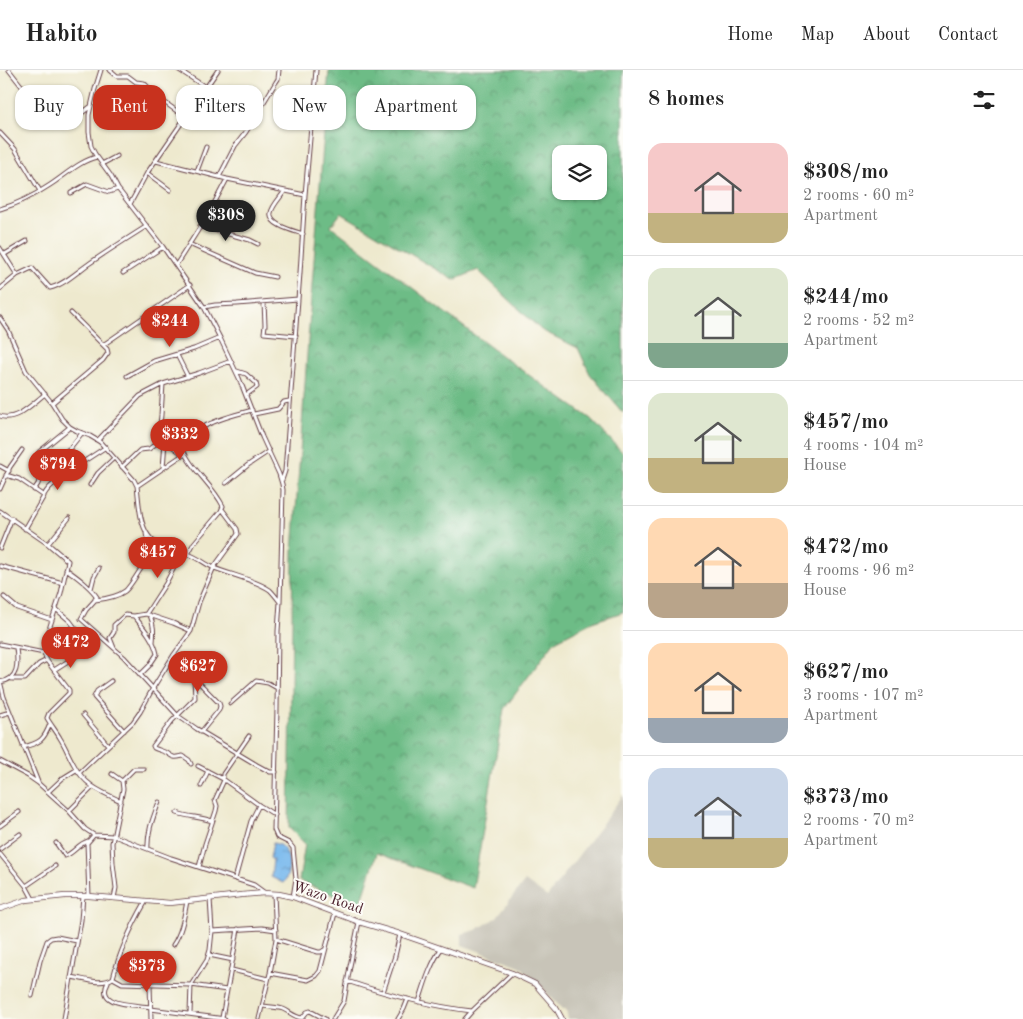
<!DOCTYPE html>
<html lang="en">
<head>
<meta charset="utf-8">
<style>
  body { margin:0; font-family:"Old Standard TT",serif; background:#f6f6f6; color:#222; height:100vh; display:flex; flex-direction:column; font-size:19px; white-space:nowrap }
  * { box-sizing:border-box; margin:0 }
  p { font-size:16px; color:#767676 }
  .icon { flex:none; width:28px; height:28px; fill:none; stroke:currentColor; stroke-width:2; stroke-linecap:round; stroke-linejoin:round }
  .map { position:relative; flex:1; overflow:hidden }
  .sheet { display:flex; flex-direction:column; background:#fff; width:400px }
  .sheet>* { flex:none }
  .hud { position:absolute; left:15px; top:15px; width:475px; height:45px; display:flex; gap:10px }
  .tools { position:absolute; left:552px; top:75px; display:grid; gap:10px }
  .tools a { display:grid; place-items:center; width:55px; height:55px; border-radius:10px; background:#fff; box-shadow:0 1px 4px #0004; font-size:25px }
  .price { position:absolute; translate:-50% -42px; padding:0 11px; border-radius:18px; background:#c8321e; color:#fff; font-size:16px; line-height:32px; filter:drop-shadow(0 1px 2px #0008) }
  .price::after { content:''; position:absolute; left:50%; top:30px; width:15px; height:11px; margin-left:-8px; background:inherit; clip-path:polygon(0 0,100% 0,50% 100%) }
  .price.selected { background:#222; color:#fff }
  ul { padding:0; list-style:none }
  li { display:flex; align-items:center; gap:15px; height:125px; padding:0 25px }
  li+li { border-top:1px solid #e0e0e0 }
  li span { display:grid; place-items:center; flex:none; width:140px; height:100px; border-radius:15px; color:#555 }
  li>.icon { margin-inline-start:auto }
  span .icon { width:60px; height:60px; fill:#fffc; stroke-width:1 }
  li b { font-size:21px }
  h2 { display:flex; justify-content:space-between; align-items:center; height:60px; padding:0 25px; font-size:21px }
  .tag { padding:0 18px; border-radius:15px; background:#fff; box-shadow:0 1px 4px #0004; font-size:18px; line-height:45px }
  .tag.selected { background:#c8321e; color:#fff }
  header { display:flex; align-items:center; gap:30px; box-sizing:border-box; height:70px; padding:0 25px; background:#fff; border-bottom:1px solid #e0e0e0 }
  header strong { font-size:24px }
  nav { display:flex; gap:28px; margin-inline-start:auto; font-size:18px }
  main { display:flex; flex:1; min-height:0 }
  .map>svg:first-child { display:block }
  .industrial { fill:#c8c4b8 }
  .forest { fill:url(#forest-crowns); stroke:#5c6e58; fill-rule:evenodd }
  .water { fill:url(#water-ripples); stroke:#626c8c }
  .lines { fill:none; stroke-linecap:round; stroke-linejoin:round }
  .minor-casing { stroke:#633d43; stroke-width:5 }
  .major-casing { stroke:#633d43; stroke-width:6 }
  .minor { stroke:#fff; stroke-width:3 }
  .major { stroke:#fff; stroke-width:4.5 }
  .labels { text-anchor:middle; stroke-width:4; stroke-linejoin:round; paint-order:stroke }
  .street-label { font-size:15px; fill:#4a1f2b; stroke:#fdfcf7 }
</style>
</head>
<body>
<header>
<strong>Habito</strong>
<nav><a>Home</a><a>Map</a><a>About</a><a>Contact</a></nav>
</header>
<main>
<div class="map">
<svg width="623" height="949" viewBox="0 0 623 949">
  <defs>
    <pattern id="forest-crowns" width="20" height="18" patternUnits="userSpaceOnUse" patternTransform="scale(1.25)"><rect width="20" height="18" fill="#6dbc86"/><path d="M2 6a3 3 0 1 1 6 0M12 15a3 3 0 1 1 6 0" fill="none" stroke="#5c986e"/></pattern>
    <pattern id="water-ripples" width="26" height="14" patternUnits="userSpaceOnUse" patternTransform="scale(1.25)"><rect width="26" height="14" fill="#79b9ed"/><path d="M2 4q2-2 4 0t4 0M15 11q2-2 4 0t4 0" fill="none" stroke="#6596c0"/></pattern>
  </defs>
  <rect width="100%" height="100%" fill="#fdfcf7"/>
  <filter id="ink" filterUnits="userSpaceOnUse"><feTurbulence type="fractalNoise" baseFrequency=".02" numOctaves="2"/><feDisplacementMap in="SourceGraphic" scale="10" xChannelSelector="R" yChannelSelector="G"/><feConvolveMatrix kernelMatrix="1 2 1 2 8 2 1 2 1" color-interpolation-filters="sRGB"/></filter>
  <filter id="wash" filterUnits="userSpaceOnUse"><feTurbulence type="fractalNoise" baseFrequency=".0096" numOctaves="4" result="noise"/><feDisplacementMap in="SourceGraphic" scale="20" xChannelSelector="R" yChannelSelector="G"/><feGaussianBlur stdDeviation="1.12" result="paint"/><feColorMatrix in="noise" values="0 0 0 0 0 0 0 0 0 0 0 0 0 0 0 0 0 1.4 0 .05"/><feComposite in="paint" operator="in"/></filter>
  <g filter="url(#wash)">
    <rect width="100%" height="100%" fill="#eee9ce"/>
    <path class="industrial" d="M623,725V949H568L566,939H562L537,912L520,896L462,875V864L476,860L496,848L525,811L547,827L594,765Z"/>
    <path class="forest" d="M329,0H623V343L590,304L578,278L541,260L478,200L454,210L341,143L331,156L506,289L591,349L623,383V542L592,552L555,571L504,639L473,818L377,783L360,836L299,811L305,774L289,758L293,482L311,228ZM561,84H599V121H561Z"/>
    <path class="water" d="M273,773C291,775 293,802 283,813L271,807L273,790L270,788Z"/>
  </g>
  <g filter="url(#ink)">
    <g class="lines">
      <defs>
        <path id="minor" d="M9,0C18,12 42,42 55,48C58,49 62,50 66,50C76,49 83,42 90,37
          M101,0L95,19L89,45V62L91,76L95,84L111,106L118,119L163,177L204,237L220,268L239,308L262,367L279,404L282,414L283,420L280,532L278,561L277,639L274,760L277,767L289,773L293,778L296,809L293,827
          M110,0L117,6H128L136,12L144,13L160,29L185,47
          M179,0L218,25L253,50
          M0,63L15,79L40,121
          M156,91L227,109L305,125
          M102,94L117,86
          M197,101L206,77
          M147,103L170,120
          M219,107L235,76L246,62L276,12L278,9L279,0
          M284,122C280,128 272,136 271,143C268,155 294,161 303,164
          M71,123L87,114L109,122L118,119
          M130,134L147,103L218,0
          M0,139C18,134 35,125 50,115C64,106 81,90 97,87
          M200,156L250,170L258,174
          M189,174L255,203L275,207
          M0,178L17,205
          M5,184L27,171
          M176,195L209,143L227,109
          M123,203L163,177
          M0,219L17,205L32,198L50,218C64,215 78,201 90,193C109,180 128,168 147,156
          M264,232L265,255L264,263L296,266
          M204,237L215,235L237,234L298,229
          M71,243L103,275
          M0,248L8,260L26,301L52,333L62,349L70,357L77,361L90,366L100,372L134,410L137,416C139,431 139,452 148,465C158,480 173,479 188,484C197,487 204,493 212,497C230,505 254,509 270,520C274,524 277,528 280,532
          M177,285L188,307
          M237,301L246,304L256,313L257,317L246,325
          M127,306L154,291L194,279L220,268
          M163,314L161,345L159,366L162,369L184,385
          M52,333L103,290L108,283L107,279L103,275L190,215
          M254,344L278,339L284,332L289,331
          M0,346C16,352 33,333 45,324
          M98,370L140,326L163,314L199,303L231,291
          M39,382L70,357
          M83,392L106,377
          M0,396L9,401
          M122,397L140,380L149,379L162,369
          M163,398L165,372
          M6,405L19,409L44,426L25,459
          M282,410L285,401L300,203L305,125L316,0
          M226,413L248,395L269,381
          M90,415L98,403L114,388
          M137,416L184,384
          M0,419L10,397L22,380
          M34,420L38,414L40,408L49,395L70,378L82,363
          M44,425C50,415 59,408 72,407
          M0,441L48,474L68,491L61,523L50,556L44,583L47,591L69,620V623L49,643L47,648C51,655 56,661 60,668C65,676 68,684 73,693C84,715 99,721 121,731
          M146,462C146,469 150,475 150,481C149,487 130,517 125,521C117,527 105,529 95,530L86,540L81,549L124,587L178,646L197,659L257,695L270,702H276
          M48,474L69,448
          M0,478L12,448
          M188,484L194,473L221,441L223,436C211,412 187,397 180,371C189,367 198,360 207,355C221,348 237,344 252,340
          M0,496L63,513
          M66,499C77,507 90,516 97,527L95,529
          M91,519L94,507L99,498
          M4,527L17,538L52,550
          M56,539L70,551L91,579
          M146,544L166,513L182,482
          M150,545C154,555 154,562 153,572
          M0,574L44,583
          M114,578L110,568L114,562V555L125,545L134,546
          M173,586L219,633L220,636L219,640L201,662
          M54,600L79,584
          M140,605L149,596L157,584C154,569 143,557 134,546L146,544L173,553L191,561
          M12,609H25L39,594L47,590
          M0,611L4,627L38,712
          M111,611L97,621L94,627L124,661
          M0,612C19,610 18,593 16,578
          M230,634L256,611L268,613L277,618
          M0,645L10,642
          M83,645L108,675
          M249,666L223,704V709L259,735L275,745
          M23,677C40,673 44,670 50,654
          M0,691L28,706L38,713L69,741L85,759L94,765L114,766L171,788L254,815L265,823
          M191,694L189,690L183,686C174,688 174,688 167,683C163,681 158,680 154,678L153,676L172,651L195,628L194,608L205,592
          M198,696L223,709
          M79,703L133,652L140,642L153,618L173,586L191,561L199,532L214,497L238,464L237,459L222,439
          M112,704L122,711L123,719L112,773L113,793L116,818L114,828
          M122,711L134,699H144
          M201,716L208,701
          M48,722L63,708L76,700
          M69,741L93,717
          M177,743C188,747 201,747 212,751
          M0,756L19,742
          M56,773L65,786C74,783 78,774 88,771
          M0,779L20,764
          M148,779C147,762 153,748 159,732
          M0,784L26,816L33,829
          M199,797L205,774L216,741L217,736L215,730L224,710
          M235,809L251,751L259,735
          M26,816L55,796
          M89,826L87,773L94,765
          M212,861L262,858L276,860
          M276,869L318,882H321L324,880
          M173,875C182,862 184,847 187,831
          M209,885L233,890
          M232,900L268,909
          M270,903L308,910L316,906L320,901L335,843
          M71,907C85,909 101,916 113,908L122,913L191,915L227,920
          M113,908C120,880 131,857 146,831
          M347,911C388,925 429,936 472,941
          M108,912C95,937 136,934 150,937
          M150,914L151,949
          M383,922L395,886L400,864
          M32,926L40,891L47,871L51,868L57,867L77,871
          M419,932C425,913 430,895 441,879
          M262,936C269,937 277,937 283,939C290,942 294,947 302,948L307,942L310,941L325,949
          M151,939L225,949
          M190,944L191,915L207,890L210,880L212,861L210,829
          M222,948C227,919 233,889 238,859
          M64,949L81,850L83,826
          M259,949L270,903L276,869L274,824
          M333,949L344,931L350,896L359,852
          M398,949L404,939L408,929
          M465,949L472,941L512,903"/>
        <path id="major" d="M0,839L26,830L65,826H89L170,833L241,825L264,823L279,824L293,827L359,852L400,864L512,903L535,914L556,938L562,949"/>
      </defs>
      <use href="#minor" class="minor-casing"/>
      <use href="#major" class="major-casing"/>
      <use href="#minor" class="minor"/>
      <use href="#major" class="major"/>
    </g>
  </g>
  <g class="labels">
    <g class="street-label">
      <text transform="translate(328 827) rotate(19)" y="5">Wazo Road</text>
    </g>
  </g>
</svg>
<div class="tools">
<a><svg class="icon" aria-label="layers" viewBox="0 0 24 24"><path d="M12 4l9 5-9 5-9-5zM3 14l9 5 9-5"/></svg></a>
</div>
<b class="price selected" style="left:226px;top:172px">$308</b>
<b class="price" style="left:170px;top:278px">$244</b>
<b class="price" style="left:180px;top:391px">$332</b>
<b class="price" style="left:58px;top:421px">$794</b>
<b class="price" style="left:158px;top:509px">$457</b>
<b class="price" style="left:71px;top:599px">$472</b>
<b class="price" style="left:198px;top:623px">$627</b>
<b class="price" style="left:147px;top:923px">$373</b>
<div class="hud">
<a class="tag">Buy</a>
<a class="tag selected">Rent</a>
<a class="tag">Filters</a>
<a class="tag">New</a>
<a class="tag">Apartment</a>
</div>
</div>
<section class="sheet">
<h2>8 homes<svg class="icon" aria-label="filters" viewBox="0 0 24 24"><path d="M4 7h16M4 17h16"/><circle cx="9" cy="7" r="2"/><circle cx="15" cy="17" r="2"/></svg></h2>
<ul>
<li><span style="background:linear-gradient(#f6c9c9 70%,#c2b280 0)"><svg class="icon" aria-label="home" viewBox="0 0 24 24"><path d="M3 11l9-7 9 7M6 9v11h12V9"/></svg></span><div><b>$308/mo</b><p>2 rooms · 60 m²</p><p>Apartment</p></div></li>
<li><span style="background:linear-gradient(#dfe7d0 75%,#7fa58c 0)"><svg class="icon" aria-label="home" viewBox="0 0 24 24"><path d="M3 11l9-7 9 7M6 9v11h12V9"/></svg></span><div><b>$244/mo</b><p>2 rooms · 52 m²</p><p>Apartment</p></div></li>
<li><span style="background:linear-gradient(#dfe7d0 65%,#c2b280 0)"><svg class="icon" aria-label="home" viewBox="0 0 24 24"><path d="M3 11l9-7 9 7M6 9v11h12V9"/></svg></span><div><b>$457/mo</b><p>4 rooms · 104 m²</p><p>House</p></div></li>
<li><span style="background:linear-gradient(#ffd9b3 65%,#b9a48a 0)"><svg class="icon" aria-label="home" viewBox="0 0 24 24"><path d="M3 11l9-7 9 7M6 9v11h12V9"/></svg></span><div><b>$472/mo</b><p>4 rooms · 96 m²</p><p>House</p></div></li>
<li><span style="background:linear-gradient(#ffd9b3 75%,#9aa5b1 0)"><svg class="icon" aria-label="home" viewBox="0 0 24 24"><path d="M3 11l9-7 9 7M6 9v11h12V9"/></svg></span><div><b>$627/mo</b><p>3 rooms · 107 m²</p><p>Apartment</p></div></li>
<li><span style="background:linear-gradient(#c9d6e8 70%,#c2b280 0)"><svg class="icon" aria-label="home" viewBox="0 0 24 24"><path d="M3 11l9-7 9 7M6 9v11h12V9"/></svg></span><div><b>$373/mo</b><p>2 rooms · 70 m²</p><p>Apartment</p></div></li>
</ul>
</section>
</main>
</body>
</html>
